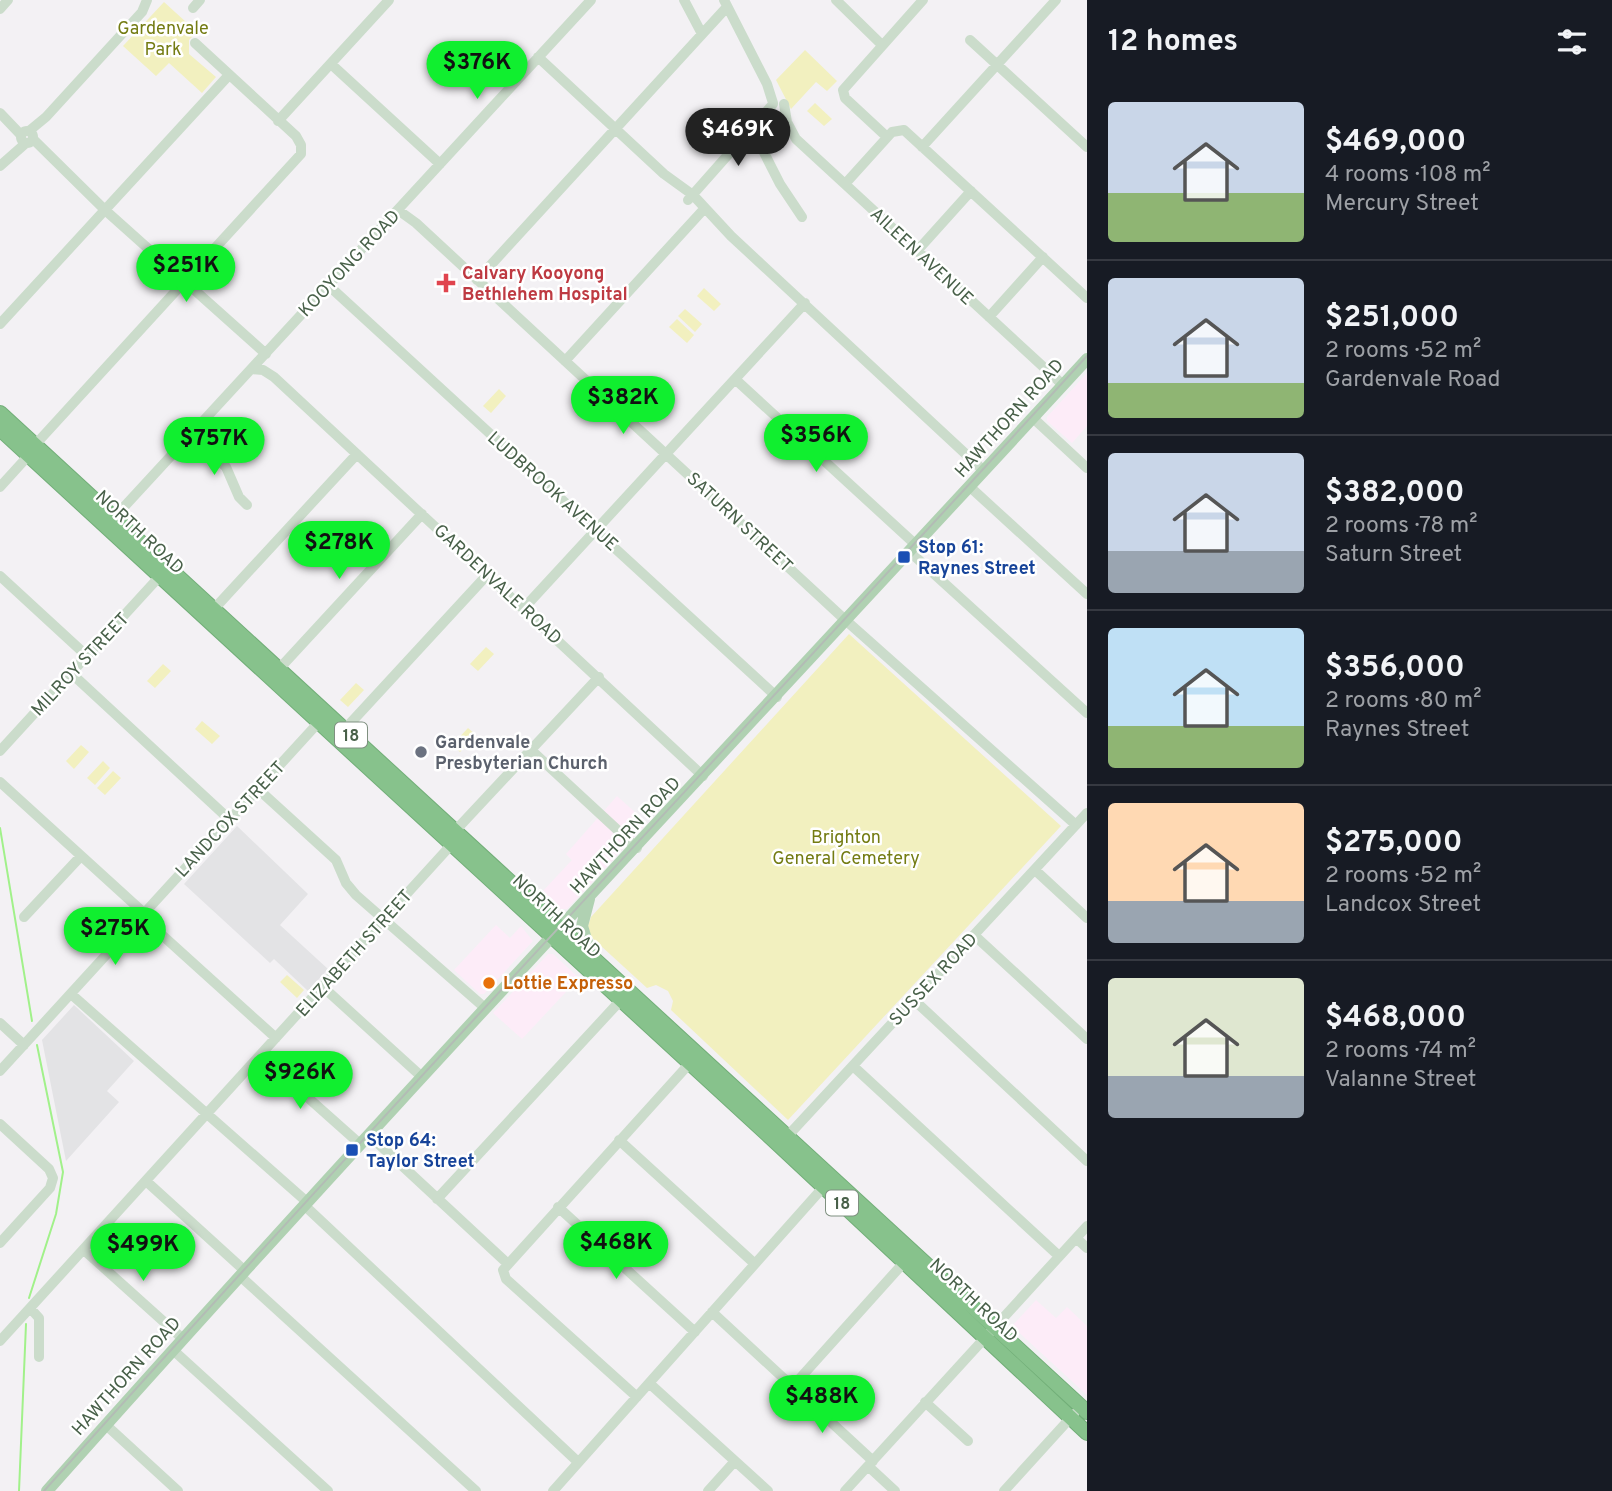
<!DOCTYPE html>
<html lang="en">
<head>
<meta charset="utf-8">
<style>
  body { margin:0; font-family:Overpass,sans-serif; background:#20242c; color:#f1f3f6; height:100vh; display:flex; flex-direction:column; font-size:26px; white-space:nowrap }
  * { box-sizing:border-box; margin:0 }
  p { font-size:23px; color:#9ea1a6 }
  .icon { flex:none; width:38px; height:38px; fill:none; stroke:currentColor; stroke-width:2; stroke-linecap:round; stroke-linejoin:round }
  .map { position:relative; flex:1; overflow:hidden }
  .drawer { display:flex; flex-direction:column; background:#171b24; width:525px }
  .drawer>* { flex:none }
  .price { position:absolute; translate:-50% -60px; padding:0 16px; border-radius:24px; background:#10ef2f; color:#111; font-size:23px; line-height:46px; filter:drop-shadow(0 2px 4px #0008) }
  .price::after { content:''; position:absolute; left:50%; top:42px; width:21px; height:16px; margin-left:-10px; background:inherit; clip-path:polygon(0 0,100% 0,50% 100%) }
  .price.current { background:#222; color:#fff }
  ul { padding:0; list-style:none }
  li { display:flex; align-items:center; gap:21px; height:175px; padding:0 21px }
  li+li { border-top:2px solid #363941 }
  li span { display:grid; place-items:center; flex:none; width:196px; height:140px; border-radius:7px; color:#555 }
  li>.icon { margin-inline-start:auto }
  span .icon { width:84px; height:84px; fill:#fffc; stroke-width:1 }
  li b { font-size:30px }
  h2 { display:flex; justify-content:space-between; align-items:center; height:84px; padding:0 21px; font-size:30px }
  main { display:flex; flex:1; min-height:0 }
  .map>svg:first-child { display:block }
  .commercial { fill:#fdecf8 }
  .education { fill:#e3e3e5 }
  .green { fill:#f2f0bf }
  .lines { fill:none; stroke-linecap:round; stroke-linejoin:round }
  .stream { stroke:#a1f18a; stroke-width:2 }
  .highway-casing { stroke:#72ae78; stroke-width:16 }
  .minor { stroke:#cbdccb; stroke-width:10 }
  .major { stroke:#b0d1b2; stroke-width:12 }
  .highway { stroke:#87c28c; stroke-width:14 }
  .tram { stroke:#b3bcb5; stroke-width:2 }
  .health-dot { fill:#e0444e; stroke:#fff; stroke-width:2.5 }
  .transit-dot { fill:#1a4fb4; stroke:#fff; stroke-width:2.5 }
  .worship-dot { fill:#6b7280; stroke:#fff; stroke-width:2.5 }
  .food-dot { fill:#e8710a; stroke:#fff; stroke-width:2.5 }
  .labels { text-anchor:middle; stroke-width:5; stroke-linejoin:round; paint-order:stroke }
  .shield { fill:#fff; stroke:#7f9080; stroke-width:2 }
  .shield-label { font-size:16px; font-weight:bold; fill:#486049 }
  .park-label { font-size:18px; fill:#747c13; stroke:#fff }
  .street-label { font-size:18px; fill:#486049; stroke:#fff }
  .health-label { font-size:18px; font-weight:bold; fill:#be3a42; stroke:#fff; text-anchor:start }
  .transit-label { font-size:18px; font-weight:bold; fill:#164399; stroke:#fff; text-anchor:start }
  .worship-label { font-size:18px; font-weight:bold; fill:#5b616d; stroke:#fff; text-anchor:start }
  .food-label { font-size:18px; font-weight:bold; fill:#c56008; stroke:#fff; text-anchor:start }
</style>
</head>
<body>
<main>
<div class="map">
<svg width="1087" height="1491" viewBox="0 0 1087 1491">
  <rect width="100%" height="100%" fill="#f3f1f4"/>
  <path class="commercial" d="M1087,373V426L1072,443L1047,421V417Z
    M617,796L647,823L567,909H561L542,892L572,860L566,854Z
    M496,925L510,938L521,926L533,941L484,994H480L454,970Z
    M548,954H553L579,978L522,1039L493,1013Z
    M1036,1300L1056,1318L1067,1307L1087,1326V1395L1012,1326Z"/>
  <path class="education" d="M237,826L308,894L280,925L328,969L308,991L274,959L270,963L184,884Z
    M74,1005L134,1061L107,1091L119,1102L66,1161L42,1040Z"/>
  <path class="green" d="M164,2L197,32L189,40V54L216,77L202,93L169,63L156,76L123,46Z
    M805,50L837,81L827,91L816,82L791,109L776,80Z
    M815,103L832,119L824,126L807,111Z
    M704,288L721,304L714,311L697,296Z
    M685,309L702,324L695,332L678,316Z
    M677,319L694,335L687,343L669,327Z
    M499,389L506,396L491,413L483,406Z
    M849,634L1061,826L788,1120L671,1010L673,1001L668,991L656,985L647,988L589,935L588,926L591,917Z
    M486,647L494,654L478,671L470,664Z
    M163,664L171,671L155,688L147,681Z
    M356,683L364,690L348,707L340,700Z
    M202,721L220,736L212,744L195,729Z
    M468,728L476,735L460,752L452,745Z
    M81,745L89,752L74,769L66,761Z
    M103,761L110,768L95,785L87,778Z
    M113,771L121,778L105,795L97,788Z
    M287,975L304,990L297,998L280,982Z"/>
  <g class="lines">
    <path class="stream" d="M0,828L32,1021
      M29,1298L56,1214L63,1172L37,1045
      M19,1491L26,1324"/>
    <defs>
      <path id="highway" d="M0,413L1087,1412
        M0,429L779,1145L1087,1433"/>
    </defs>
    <use href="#highway" class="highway-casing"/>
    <path class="minor" d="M684,0L702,34
      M724,0L767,84L773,103
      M836,0L882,45
      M193,8L200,0
      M0,9L8,0
      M970,40L1087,147
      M538,57L664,174L693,195L731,236L984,471
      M331,64L440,164
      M784,104L787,122L796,139L1063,385
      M0,113L21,135
      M278,121L389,0
      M752,129L780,184L802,217
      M21 137a6 6 0 1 1 12 0a6 6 0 1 1-12 0Z
      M29,131L46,117L142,12L147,0
      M887,137L845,98L843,90L923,0
      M33,139L105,210L266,354
      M922,147L1056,0
      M0,166L26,143
      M845,184L892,132L904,130L1087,298
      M688,200L773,104
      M398,210L416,223L842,617L1076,825
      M917,251L971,191
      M477,280L727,7
      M328,285L777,697
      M989,317L1043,257
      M0,324L229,75
      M565,361L704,209
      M251,369L263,370L274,377L703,776
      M735,379L916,545
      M1033,418L1087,468
      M191,435L226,467L239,497L247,505
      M35,445L301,154V145L296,136L195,43
      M0,487L29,455
      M970,487L1087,594
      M111,521L591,0
      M910,552L1087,713
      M0,576L87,656
      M524,608L805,303
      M214,609L357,454
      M279,669L422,514
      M71,673L230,820
      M345,729L488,574
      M531,750L637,848
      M0,751L160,576
      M0,782L144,913
      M258,789L336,860L346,883L356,895L485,1008
      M455,831L599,677
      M1035,870L1087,918
      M141,916L276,1038
      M24,917L81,856
      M974,935L1087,1039
      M323,987L422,1077
      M71,994L307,1202
      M914,1000L1087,1161
      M0,1023L24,1045
      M260,1055L360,1144
      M853,1066L1059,1256
      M0,1071L319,722
      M0,1124L49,1169L53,1178L50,1188L0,1243
      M369,1135L507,1263
      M619,1140L755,1264
      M783,1141L1087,813
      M146,1181L245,1271
      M437,1199L620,1001
      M304,1205L578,1462
      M558,1207L695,1332
      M1076,1238L1087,1248
      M84,1250L183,1339
      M240,1276L476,1491
      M30,1308L39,1318V1357
      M712,1312L873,1461
      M0,1341L452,844
      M173,1350L328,1491
      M649,1383L768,1491
      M793,1386L907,1259
      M637,1397L506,1279L503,1270L690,1063
      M925,1402L968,1441
      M106,1425L178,1491
      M868,1466L895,1491
      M553,1491L827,1183
      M708,1491L735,1461
      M845,1491L1087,1226
      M1004,1491L1074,1414"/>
    <path class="major" d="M589,899L582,926L590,952
      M47,1491C387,1108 740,736 1087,359"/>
    <use href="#highway" class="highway"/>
    <path class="tram" d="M44,1491C387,1108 740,735 1087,356"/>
  </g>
  <path class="health-dot" d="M442.5 272.5h7v7h7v7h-7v7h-7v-7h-7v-7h7z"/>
  <g class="transit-dot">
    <rect x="897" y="550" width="14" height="14" rx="3.5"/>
    <rect x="345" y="1143" width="14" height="14" rx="3.5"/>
  </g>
  <circle class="worship-dot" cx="421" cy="752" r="7"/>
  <circle class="food-dot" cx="489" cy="983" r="7"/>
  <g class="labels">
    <g class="shield">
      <rect x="335" y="722.5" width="32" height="25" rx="5"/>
      <rect x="826" y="1190.5" width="32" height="25" rx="5"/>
    </g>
    <g class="shield-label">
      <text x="351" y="741">18</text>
      <text x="842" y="1209">18</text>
    </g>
    <g class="park-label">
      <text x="163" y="34">Gardenvale<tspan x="163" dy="21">Park</tspan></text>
      <text x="846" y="843">Brighton<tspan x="846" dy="21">General Cemetery</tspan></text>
    </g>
    <g class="street-label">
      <text transform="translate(922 256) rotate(43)" y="6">AILEEN AVENUE</text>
      <text transform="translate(349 263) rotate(-47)" y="6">KOOYONG ROAD</text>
      <text transform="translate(1009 418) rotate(-48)" y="6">HAWTHORN ROAD</text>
      <text transform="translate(553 491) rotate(42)" y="6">LUDBROOK AVENUE</text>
      <text transform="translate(740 522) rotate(43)" y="6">SATURN STREET</text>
      <text transform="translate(140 532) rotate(43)" y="6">NORTH ROAD</text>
      <text transform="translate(498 584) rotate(43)" y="6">GARDENVALE ROAD</text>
      <text transform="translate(80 664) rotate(-47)" y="6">MILROY STREET</text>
      <text transform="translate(230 819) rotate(-47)" y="6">LANDCOX STREET</text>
      <text transform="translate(625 835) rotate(-47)" y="6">HAWTHORN ROAD</text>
      <text transform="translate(557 916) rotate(43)" y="6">NORTH ROAD</text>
      <text transform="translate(354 953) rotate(-48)" y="6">ELIZABETH STREET</text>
      <text transform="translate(933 979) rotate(-47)" y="6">SUSSEX ROAD</text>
      <text transform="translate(974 1300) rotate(43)" y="6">NORTH ROAD</text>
      <text transform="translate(126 1376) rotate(-48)" y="6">HAWTHORN ROAD</text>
    </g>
    <g class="health-label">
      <text x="462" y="279">Calvary Kooyong<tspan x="462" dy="21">Bethlehem Hospital</tspan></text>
    </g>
    <g class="transit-label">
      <text x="918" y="553">Stop 61:<tspan x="918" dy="21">Raynes Street</tspan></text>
      <text x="366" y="1146">Stop 64:<tspan x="366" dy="21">Taylor Street</tspan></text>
    </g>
    <g class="worship-label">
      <text x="435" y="748">Gardenvale<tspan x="435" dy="21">Presbyterian Church</tspan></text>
    </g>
    <g class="food-label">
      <text x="503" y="989">Lottie Expresso</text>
    </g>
  </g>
</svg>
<b class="price" style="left:477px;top:101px">$376K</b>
<b class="price current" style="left:738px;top:168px">$469K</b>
<b class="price" style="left:186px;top:304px">$251K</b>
<b class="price" style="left:623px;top:436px">$382K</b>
<b class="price" style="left:816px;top:474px">$356K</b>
<b class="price" style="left:214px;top:477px">$757K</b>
<b class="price" style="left:339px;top:581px">$278K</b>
<b class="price" style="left:115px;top:967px">$275K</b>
<b class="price" style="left:300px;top:1111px">$926K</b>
<b class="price" style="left:616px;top:1281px">$468K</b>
<b class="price" style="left:143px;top:1283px">$499K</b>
<b class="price" style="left:822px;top:1435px">$488K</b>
</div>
<section class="drawer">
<h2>12 homes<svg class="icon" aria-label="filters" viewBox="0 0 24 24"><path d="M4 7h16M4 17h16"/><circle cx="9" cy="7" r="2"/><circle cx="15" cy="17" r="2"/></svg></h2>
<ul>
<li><span style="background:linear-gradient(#c9d6e8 65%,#8fb573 0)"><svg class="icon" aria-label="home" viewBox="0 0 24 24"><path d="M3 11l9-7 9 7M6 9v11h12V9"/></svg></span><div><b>$469,000</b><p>4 rooms · 108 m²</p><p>Mercury Street</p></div></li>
<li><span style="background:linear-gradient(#c9d6e8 75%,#8fb573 0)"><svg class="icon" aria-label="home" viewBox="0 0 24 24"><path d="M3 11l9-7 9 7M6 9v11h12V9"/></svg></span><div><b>$251,000</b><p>2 rooms · 52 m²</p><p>Gardenvale Road</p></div></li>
<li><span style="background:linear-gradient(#c9d6e8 70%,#9aa5b1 0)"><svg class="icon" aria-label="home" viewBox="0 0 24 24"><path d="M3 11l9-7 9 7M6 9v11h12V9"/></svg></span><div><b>$382,000</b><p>2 rooms · 78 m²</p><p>Saturn Street</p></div></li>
<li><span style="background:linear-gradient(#bfe0f5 70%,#8fb573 0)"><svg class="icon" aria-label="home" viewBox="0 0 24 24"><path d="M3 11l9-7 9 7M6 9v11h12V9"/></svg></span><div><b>$356,000</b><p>2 rooms · 80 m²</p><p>Raynes Street</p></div></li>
<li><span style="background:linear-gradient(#ffd9b3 70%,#9aa5b1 0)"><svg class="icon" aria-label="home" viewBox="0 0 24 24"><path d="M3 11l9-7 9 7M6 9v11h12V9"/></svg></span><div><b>$275,000</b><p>2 rooms · 52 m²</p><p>Landcox Street</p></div></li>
<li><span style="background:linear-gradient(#dfe7d0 70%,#9aa5b1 0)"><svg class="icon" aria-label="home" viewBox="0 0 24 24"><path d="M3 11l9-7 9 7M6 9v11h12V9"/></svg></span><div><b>$468,000</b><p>2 rooms · 74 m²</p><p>Valanne Street</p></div></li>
</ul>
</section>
</main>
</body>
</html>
